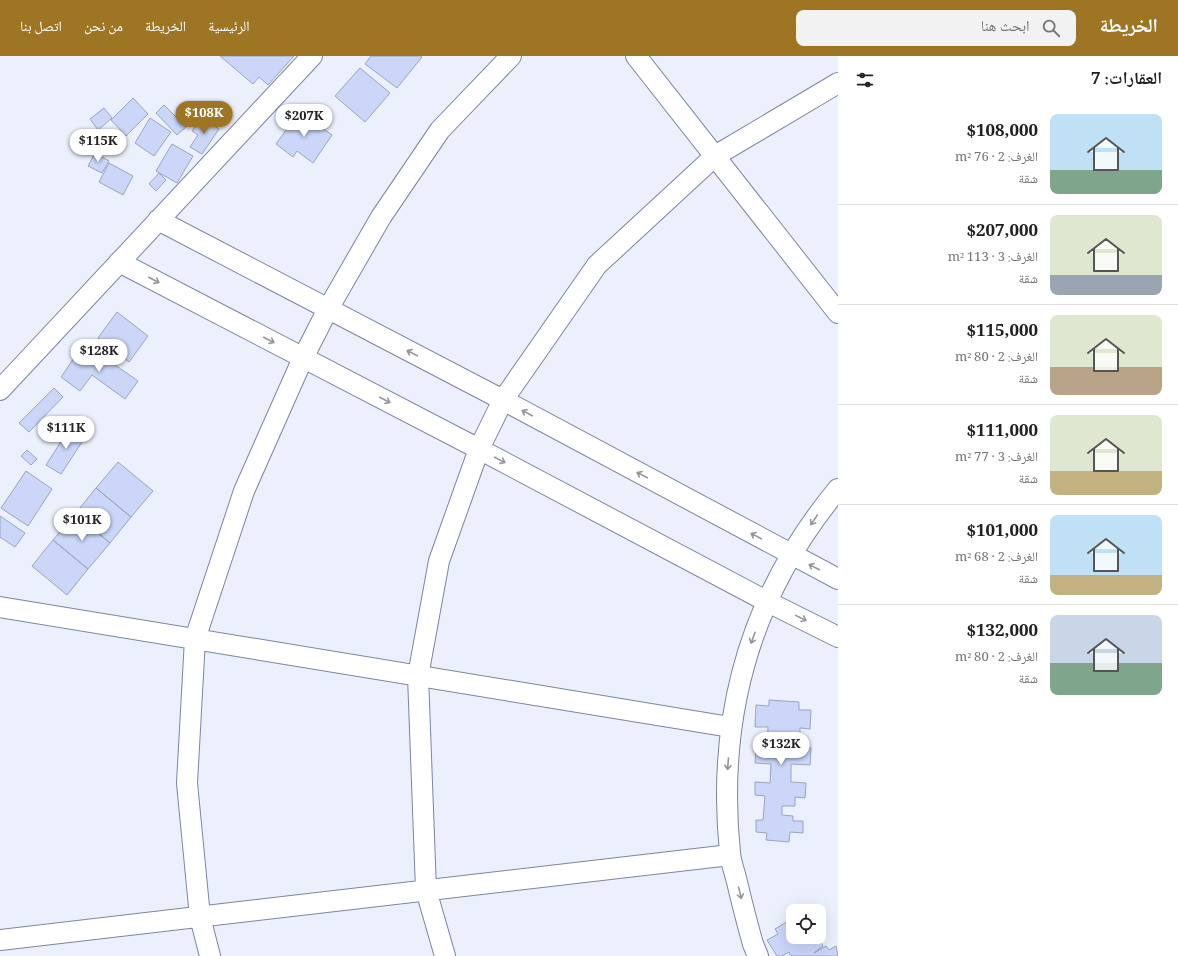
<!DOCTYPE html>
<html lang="ar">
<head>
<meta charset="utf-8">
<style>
  body { margin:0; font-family:Georgia,"Noto Naskh Arabic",serif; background:#f2f2f2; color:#202124; direction:rtl; height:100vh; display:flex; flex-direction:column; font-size:15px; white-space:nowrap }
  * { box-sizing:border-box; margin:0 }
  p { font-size:13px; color:#757577 }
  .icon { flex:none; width:22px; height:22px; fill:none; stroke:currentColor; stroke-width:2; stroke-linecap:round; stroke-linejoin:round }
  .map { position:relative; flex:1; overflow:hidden; direction:ltr }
  .details { display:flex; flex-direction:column; background:#fff; width:340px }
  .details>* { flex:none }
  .controls { position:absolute; left:786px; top:848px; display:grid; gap:8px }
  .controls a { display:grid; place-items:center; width:40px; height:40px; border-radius:8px; background:#fff; box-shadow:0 4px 16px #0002; font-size:20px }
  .price { position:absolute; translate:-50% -34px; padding:0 9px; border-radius:14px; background:#fff; color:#222; font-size:13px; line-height:26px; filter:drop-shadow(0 1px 2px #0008) }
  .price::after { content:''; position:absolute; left:50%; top:24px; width:12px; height:9px; margin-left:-6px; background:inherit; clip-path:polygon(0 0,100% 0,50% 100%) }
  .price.active { background:#9e7623; color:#fff }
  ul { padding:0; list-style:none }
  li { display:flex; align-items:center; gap:12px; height:100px; padding:0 16px }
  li+li { border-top:1px solid #e0e0e0 }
  li span { display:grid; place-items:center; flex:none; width:112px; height:80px; border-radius:8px; color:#555 }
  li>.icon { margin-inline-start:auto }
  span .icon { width:48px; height:48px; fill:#fffc; stroke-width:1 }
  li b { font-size:17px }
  h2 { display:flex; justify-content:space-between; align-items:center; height:48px; padding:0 16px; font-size:17px }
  header { display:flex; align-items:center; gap:24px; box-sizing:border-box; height:56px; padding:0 20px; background:#9e7623; color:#fff }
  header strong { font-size:19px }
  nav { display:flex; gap:22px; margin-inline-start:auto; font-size:14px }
  .search { width:280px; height:36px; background:#f2f2f2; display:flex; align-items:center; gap:10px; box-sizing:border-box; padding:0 14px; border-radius:8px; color:#757577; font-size:15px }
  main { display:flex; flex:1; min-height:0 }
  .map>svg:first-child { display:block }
  .building { fill:#cbd6f9; stroke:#9aa3c0 }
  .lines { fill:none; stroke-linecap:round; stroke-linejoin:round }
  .minor-casing { stroke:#7c85a1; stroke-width:22 }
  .minor { stroke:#fff; stroke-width:20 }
  .oneway { stroke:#94969c }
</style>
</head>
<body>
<header>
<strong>الخريطة</strong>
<div class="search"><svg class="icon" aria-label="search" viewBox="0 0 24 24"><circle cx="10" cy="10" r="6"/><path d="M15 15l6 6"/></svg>ابحث هنا</div>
<nav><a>الرئيسية</a><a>الخريطة</a><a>من نحن</a><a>اتصل بنا</a></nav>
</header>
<main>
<section class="details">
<h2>العقارات: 7<svg class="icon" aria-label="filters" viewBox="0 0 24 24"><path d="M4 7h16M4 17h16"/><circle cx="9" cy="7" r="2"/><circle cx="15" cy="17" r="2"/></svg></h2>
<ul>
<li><span style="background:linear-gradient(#bfe0f5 70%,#7fa58c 0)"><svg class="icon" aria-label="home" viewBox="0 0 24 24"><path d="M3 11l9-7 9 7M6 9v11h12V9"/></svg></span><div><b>$108,000</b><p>الغرف: 2 · 76 m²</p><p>شقة</p></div></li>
<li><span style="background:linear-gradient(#dfe7d0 75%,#9aa5b1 0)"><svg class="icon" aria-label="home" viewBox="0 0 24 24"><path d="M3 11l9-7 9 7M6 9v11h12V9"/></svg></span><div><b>$207,000</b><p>الغرف: 3 · 113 m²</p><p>شقة</p></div></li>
<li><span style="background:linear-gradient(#dfe7d0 65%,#b9a48a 0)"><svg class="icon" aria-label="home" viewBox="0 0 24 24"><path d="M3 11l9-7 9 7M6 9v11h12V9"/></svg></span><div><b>$115,000</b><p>الغرف: 2 · 80 m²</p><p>شقة</p></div></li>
<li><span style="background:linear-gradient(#dfe7d0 70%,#c2b280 0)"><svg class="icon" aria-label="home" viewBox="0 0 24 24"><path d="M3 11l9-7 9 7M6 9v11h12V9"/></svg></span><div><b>$111,000</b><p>الغرف: 3 · 77 m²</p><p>شقة</p></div></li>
<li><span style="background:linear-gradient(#bfe0f5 75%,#c2b280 0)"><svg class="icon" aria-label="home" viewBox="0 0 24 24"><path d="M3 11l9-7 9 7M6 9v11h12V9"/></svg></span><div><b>$101,000</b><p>الغرف: 2 · 68 m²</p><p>شقة</p></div></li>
<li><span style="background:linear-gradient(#c9d6e8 60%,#7fa58c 0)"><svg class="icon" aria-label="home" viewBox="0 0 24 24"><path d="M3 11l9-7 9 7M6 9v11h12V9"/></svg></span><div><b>$132,000</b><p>الغرف: 2 · 80 m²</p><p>شقة</p></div></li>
</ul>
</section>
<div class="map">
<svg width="838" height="900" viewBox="0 0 838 900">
  <rect width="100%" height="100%" fill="#ecf0fd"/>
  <path class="building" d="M220,0H294L268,29L259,21L253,28Z
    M371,0H421L422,1L397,32L365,8Z
    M360,12L390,37L365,66L335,40Z
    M133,42L148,58L126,80L111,64Z
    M164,49L186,71L177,79L156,57Z
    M104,52L112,62L98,74L90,63Z
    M299,56L332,79L313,107L297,95L293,101L276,88Z
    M202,61L219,73L202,98L190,91L198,79L192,75Z
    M150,62L171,76L154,100L135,87Z
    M172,88L193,100L177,127L156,115Z
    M95,97L109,105L102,117L88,110Z
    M109,107L133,120L123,139L99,126Z
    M159,117L166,124L156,135L149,128Z
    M117,256L148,280L129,306L98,282Z
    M88,290L138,325L125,343L92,319L80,335L61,321L74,302L78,304Z
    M54,332L63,341L29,376L19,367Z
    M71,370L86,380L61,418L46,409Z
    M27,394L37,403L31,409L21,400Z
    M118,406L153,435L131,461L96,432Z
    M26,415L52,433L28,470L1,452Z
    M96,432L131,461L110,487L75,458Z
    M75,458L110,487L88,513L53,484Z
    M0,460L25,477L15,491L0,481Z
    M53,484L88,513L67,539L32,510Z
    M769,644L799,646V654H811L810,673L800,672V685H789L802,686V691L811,692L810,709L791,708V726L806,727L805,742L795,741V750H782V759L793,760V765H803V777L790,776L789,786L766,784L767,777L756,776V764H763L765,740L755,739V726L770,727L771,708L755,707L756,693L767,694L768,671H755L756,649L769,650Z
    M793,862V881H818L823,890L814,897L826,890L829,894L836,890L838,900H791L789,896L782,900H777L767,884L778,878L775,873Z
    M819,865L825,874L819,878Z"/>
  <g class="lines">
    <defs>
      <path id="minor" d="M636,0L838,257
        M158,164L503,344L838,523
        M119,206L479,393L766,545L838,581
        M0,334L312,0
        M0,551L730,671
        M0,884L730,799
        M210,900L200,861L187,727L195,583L244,435L303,302L328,253L381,161L440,74L511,0
        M445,900L426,834L418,620L439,505L479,393L503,344L597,209L715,100L838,27
        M758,900L753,888C747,867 742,847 737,826C735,817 731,807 730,797C716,660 750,539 838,433"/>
    </defs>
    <use href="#minor" class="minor-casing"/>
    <use href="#minor" class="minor"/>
  </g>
  <defs><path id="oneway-shaft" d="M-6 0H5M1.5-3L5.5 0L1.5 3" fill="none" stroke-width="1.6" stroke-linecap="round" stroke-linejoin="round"/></defs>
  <g class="oneway">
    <use href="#oneway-shaft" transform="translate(154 224) rotate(27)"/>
    <use href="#oneway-shaft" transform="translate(269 284) rotate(27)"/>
    <use href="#oneway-shaft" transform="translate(412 297) rotate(-152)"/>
    <use href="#oneway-shaft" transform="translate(385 344) rotate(27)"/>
    <use href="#oneway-shaft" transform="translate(527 357) rotate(-152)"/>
    <use href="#oneway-shaft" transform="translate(500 404) rotate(28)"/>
    <use href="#oneway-shaft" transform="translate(642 419) rotate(-152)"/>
    <use href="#oneway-shaft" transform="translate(814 464) rotate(124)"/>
    <use href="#oneway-shaft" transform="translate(756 480) rotate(-152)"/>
    <use href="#oneway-shaft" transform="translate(814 511) rotate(-152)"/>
    <use href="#oneway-shaft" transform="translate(801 562) rotate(26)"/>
    <use href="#oneway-shaft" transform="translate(753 582) rotate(110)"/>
    <use href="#oneway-shaft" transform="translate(728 708) rotate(94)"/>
    <use href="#oneway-shaft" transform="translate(740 837) rotate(76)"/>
  </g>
</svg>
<div class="controls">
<a><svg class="icon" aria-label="locate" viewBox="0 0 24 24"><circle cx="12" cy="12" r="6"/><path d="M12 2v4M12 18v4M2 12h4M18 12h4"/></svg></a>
</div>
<b class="price active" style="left:204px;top:79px">$108K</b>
<b class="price" style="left:304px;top:82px">$207K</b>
<b class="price" style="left:98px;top:107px">$115K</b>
<b class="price" style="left:99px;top:317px">$128K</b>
<b class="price" style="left:66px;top:394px">$111K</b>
<b class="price" style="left:82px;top:486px">$101K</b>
<b class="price" style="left:781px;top:710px">$132K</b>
</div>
</main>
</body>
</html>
